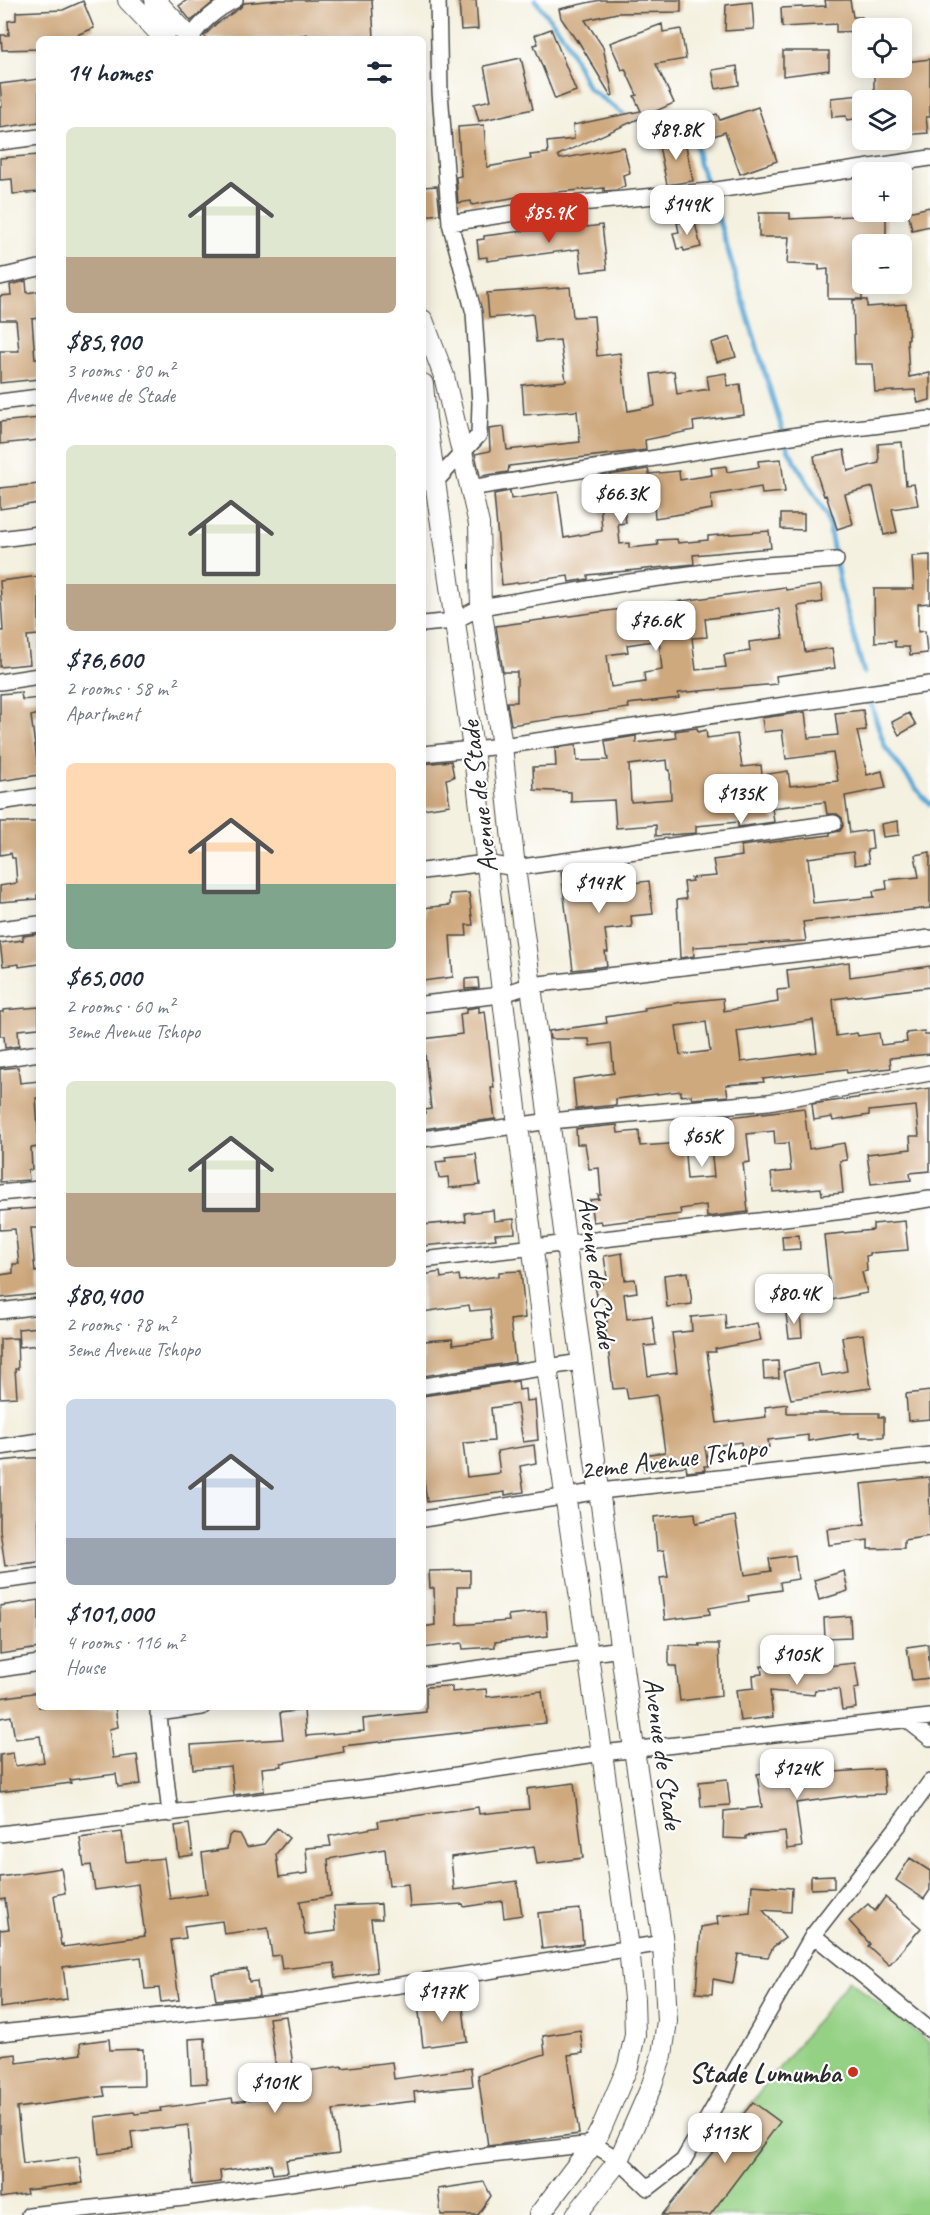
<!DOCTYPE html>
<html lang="en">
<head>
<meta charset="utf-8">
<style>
  body { margin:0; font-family:Caveat,sans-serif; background:#f2f2f3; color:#1f2937; height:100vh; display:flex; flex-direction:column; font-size:22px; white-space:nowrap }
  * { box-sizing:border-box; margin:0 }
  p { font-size:20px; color:#747a83 }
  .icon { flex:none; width:33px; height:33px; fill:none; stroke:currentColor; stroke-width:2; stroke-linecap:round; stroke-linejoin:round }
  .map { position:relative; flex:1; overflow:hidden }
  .details { position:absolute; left:36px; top:36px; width:390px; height:1674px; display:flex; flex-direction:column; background:#fff; border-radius:9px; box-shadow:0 3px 15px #0003 }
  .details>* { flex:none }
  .fabs { position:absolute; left:852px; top:18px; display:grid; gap:12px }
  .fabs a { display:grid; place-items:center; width:60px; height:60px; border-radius:9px; background:#fff; box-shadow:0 3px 15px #0003; font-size:30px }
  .price { position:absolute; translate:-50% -51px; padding:0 14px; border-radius:12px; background:#fff; color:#222; font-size:20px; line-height:39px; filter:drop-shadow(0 2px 3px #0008) }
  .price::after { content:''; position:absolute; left:50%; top:36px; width:18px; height:14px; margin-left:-9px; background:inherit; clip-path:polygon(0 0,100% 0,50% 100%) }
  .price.active { background:#c8321e; color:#fff }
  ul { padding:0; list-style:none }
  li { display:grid; align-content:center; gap:12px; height:318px; padding:0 30px }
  li span { display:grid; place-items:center; height:186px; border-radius:9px; color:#555 }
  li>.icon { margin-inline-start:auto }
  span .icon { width:108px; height:108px; fill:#fffc; stroke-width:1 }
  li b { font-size:26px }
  h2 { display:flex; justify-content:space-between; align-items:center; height:72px; padding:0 30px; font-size:26px }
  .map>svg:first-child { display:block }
  .grass { fill:#95d185; stroke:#607e58; stroke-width:1.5 }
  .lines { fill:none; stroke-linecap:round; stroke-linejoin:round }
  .stream { stroke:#5ca8d5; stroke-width:5 }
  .building { fill:#cfa97e; fill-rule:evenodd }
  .minor-casing { stroke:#494946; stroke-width:18 }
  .tertiary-casing { stroke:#494946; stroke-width:22 }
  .minor { stroke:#fff; stroke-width:15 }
  .tertiary { stroke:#fff; stroke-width:20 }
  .poi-dot { fill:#c8321e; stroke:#fff; stroke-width:2 }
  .labels { text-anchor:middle; stroke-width:4.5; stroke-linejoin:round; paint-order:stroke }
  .street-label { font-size:28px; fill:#2b2b2b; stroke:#fff }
  .poi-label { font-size:28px; font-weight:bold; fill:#2b2b2b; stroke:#fff; text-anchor:end }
</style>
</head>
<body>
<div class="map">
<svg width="930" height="2215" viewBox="0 0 930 2215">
  <rect width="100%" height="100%" fill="#fff"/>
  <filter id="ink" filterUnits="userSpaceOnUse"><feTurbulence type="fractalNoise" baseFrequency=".0167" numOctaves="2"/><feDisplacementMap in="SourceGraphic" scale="12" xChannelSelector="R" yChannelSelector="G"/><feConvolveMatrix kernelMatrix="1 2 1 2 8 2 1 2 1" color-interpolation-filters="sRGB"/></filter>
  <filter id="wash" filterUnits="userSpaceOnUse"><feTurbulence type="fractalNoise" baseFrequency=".008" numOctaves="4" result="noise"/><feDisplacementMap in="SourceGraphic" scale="24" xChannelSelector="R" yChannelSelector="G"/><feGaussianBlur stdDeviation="1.35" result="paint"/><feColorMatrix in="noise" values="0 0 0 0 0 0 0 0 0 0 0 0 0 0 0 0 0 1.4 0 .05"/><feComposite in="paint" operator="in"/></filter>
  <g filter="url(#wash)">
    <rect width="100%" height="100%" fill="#f4f1e0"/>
    <path class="grass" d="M849,1980L930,2043V2215H662Z"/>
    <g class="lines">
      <path class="stream" d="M535,0L565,38L588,88L629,118L671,124L694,135L699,163L710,191L788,449L827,516L841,590L864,673
        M868,695L885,747L922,796L930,804"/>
    </g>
    <g id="blocks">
      <path class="building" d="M187,0H216L191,21L179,6Z
        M276,0H372L374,39H308L307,34L277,39H207L204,36L216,24L240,8L244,3Z
        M459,0H476L478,29L461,30Z
        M600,0H681V12L617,13L585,20L603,47L613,95L611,96L577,39L578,43L561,18L559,9Z
        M825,0H850L853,17H862V31L836,32V24L782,27L781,8L826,6Z
        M83,1L94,28L67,39H39V49L2,50L1,35H9L8,21L16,20V12L63,10Z
        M752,2L754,29L725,31L726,5Z
        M662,24L663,32L681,29L686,59L656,64L674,103L558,155L560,159L624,147L630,173L623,175L625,186L616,190L604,191V188L534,194L472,205L471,201L458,203L456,177L461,176L458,127L484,125L487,167L531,159L530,155L548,153L547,142L574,139L573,125L641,111L634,96L637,95L625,69L622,70L610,43Z
        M551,29L576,91L555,99L534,45L538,44L535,35Z
        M783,51H829V70L783,76Z
        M521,58L533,109L479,121L474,104L491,100L484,66Z
        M930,59V117H926L928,133L902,135V100H874V68H905V62Z
        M737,66L739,85L716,89L712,70Z
        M39,79V122L0,128V107H2L0,84Z
        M862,95V118L847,120L846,116L832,117L831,98Z
        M758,107L777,161L740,174L725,132L700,141L693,122L717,114L720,120Z
        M684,136L693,181L667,185L658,141Z
        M39,155V192L13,194L12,179L0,180V158Z
        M437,186L440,214L423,216V187Z
        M930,207V226L912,230L908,212Z
        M852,212H886V240H862V299H828V269L819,270V265L787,264L789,237H759V213H790V219L852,216Z
        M694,219L701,247L684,251L683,248L677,249L673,233L679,232L677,223Z
        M586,223L587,227L602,225L607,269L582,272L579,249L487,261V257L479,258L477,240L484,239V236Z
        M26,281L27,293L39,291V318L32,319L35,359H39V379L0,383V351H19L16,320H0V296L11,295L10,285Z
        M570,287L573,317L594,316L597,356L620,353L628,411L655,406L651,374L674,371L677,394L709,389L707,376L726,373L727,386L740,384L744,415L693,422L694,430L645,440L646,450L509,466L508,472L480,476L475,454L490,451L489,429L504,427L507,450L580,442L577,411L524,415L522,385L566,381L560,340L536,342L533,314L489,318L487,293Z
        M853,300H867V307L906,304L909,339H907L909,377L930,373V400L918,403L915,390L875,392L873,364H855Z
        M730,337L736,357L717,362L711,343Z
        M39,418V440L0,444V422Z
        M902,442L906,485L914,484L918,505L892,509L897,532L884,535L873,487L845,494L853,524L837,529L826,495L824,496L818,478L814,456L844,450L848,471L879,463L878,444Z
        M781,459L785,492L762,494L761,487L711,495L712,509L655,518L654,505L624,508L626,523L618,524L620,544L629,543V548L658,545L657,540L677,539L678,543L708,540V536L769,531L771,548L693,555L694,564L588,575V579L569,582L568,576L502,585L494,494L510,491L511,499L558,492L564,538L602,531L599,487L611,486L610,475L648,469L649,474L679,471L680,480L712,475L711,468L726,466L727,472L759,467L758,461Z
        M39,484V503L0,509V488Z
        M781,514H804V530L781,529Z
        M930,555V603L918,604V632L925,631L927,653L910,655L909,647H895V641L875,642L874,589H914L912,556Z
        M39,576V635L27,636L30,664L0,667V631H3L0,581Z
        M821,585L823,602L798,606L805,652L832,648L835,668L776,676L777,684L678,693L679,698L628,704L629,708L511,725L507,702H517V672H503L496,626L771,589L785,587L786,590ZM779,609L783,638L749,642L750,651L724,655L726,667L696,670L692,638L707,637L705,619ZM659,640L662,670L644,673L645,682L611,687L607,655L628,652L627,645Z
        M21,692L22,700L39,698V714L31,716L39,775L0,781V694Z
        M863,710L866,730L857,731L867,775L882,771L886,788L845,796L850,833L871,830L873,849L867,850L869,863L855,865L853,852L808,858L813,903L874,897L873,891L887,889L886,880L919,877L915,855L930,852V908L803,922L806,941L693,947L694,956L680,958L677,900L686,899L684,882L692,881L691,878L716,876L713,860L742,856L741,846L830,835V833L840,831L843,826L842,818L837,814H827L825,802L772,808L774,822L738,827V822L696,826V833L656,836V825L616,828L614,800L571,802V792L534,790L533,767L556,766L555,748L576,745L577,761L608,760L605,741L636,736V743L676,738L675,731L697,728L698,732L706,730L707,738L737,734L742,767L761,765L762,775L788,771L790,786L838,781L833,753L786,759L782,730L764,732L762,718L805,712L808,738L838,735L835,713ZM667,760L668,770H670L671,799L631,802L629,765Z
        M909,713L916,725L899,735L892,722Z
        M451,761L454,777L446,779L450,805L423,809V764Z
        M898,821L899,835L883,837L881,824Z
        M0,822H39V895H37V899L0,902V886L17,883L15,858H12L11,853L0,855Z
        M595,868L598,887L649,881L653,914L631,916L632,927L605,930L608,952H605L607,966L573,970L561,872Z
        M469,893L473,925H466L467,936H450L453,977L423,981V908L450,905V894Z
        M39,934V964L19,967V964L3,966L0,943L23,940V936Z
        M849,962L850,977L930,966V987L833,999L836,1036L857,1033L858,1036L879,1033L881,1045L907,1042L906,1033L924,1031L925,1035H930V1054L890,1058L891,1068L847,1073L846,1069L763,1079L764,1082L726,1085L728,1096L692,1099L691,1095L681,1096V1091L616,1099V1105L576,1109L573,1079L614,1073L611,1043L590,1046L589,1039H550L549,1031L607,1023L606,1017L645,1011L644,1008L683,1002L723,998L724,1011L778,1002L777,990L789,989L787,970ZM813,1020L817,1052L741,1062L737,1031ZM706,1022L710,1051L680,1055L676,1026Z
        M478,978L479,988L465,989V979Z
        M39,1007V1028L18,1030L19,1046L5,1048L4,1036H0V1012H3V1010Z
        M479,1007V1012L485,1011L494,1088H491L495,1119L423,1129V1114L425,1113V1110L431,1109L425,1054L423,1055V1039L462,1034L460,1014L466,1013V1009Z
        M18,1067L20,1083L39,1081V1097L36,1098L39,1147L31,1148L32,1170H28L29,1180L0,1182V1069Z
        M930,1088V1171L910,1173L911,1180L871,1184L867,1154L911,1149L910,1136H919L916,1106L869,1111V1115L833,1121L832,1117L814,1120L812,1104Z
        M804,1108L809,1149L844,1143L847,1160L840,1161L843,1193L822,1195L821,1188L773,1192L771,1173L791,1171L788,1143L775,1144L774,1131L747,1134L750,1162L743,1163L748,1212L707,1217L706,1205L680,1209L681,1214L602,1224L601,1221L593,1222L590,1200L599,1199L598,1195H601L599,1168L589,1169L585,1144H577L576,1129L617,1125L618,1133L639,1131L640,1146L684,1143L687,1179L714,1177L708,1117L730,1115V1117Z
        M476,1154L480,1185L449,1188L448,1177L439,1178L436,1162L446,1161L445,1157Z
        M39,1208V1228H31L35,1272L39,1271V1294L0,1298V1275L13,1273V1264H19L15,1229L0,1230V1211Z
        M493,1210L494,1221L514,1219L515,1233L495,1234L496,1239L423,1246V1225L466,1221L465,1213Z
        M905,1221L908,1250L870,1253V1255L866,1256L867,1271L862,1272L867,1293L831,1300L824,1235L873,1230V1224Z
        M799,1235L800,1249L783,1250L782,1236Z
        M622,1253L625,1280L635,1279L637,1292L624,1294L627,1319L652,1316L656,1345L644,1346L648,1376L677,1372L672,1333L692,1331L691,1317L725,1314L726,1329L757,1323L761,1340L715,1349L716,1352H707L717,1423L766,1417L765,1407L787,1404V1413H879V1417H884V1437H859V1433L808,1441V1435L768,1440L769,1447L742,1450L741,1442L705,1447L708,1466H704L705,1470L687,1472L686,1466L644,1471L642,1455L665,1452L657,1395L628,1399L626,1388L613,1389L605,1322H607L604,1296L597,1297L595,1285L602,1284L601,1279L607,1278L604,1256Z
        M521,1271L525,1318L510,1320L515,1362L423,1376V1341L452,1339L453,1345L493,1340L490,1309L470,1311L469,1305L423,1312V1275L440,1272L441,1278L459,1275L460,1281L499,1276V1272Z
        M688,1272L692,1304L667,1307L664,1275Z
        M800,1311L802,1337L789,1338L786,1314Z
        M39,1327V1345L19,1347L18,1329Z
        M863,1334L871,1388L791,1399L784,1371L818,1363L821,1376L847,1371L842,1337Z
        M17,1338L18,1369H15L17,1397L0,1398V1339Z
        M778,1361L779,1378L764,1379L763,1362Z
        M518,1381L519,1390L525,1389L526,1401L535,1400L538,1440L523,1442L517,1404L491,1408L494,1441L463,1443L467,1477L500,1473L497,1451L534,1445L536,1463L520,1466L524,1492L505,1495V1492L427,1502L423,1473V1396Z
        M930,1391V1419L908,1421L906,1394Z
        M30,1458H38L39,1562L5,1566L0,1530V1461Z
        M929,1477L930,1536L904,1540V1548L868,1549V1540L829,1545L827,1529L865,1524L861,1484Z
        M695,1513L696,1523L735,1516L745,1575L771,1571L769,1559L795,1555L798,1579L780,1582L781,1590L748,1595L749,1601L709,1608L710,1614L665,1620L660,1578L668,1577L664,1550L657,1551L654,1517Z
        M470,1570V1587H457V1625L509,1621L508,1615L546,1611L548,1636L495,1642V1647L463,1649L462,1643L423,1648V1627L435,1625L434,1588H430L429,1571Z
        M844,1571L848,1591L819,1600L814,1580Z
        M39,1600V1648L0,1654V1606Z
        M850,1616L851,1637L825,1638L824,1618Z
        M699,1644H719L721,1696L680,1701L676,1666H669V1645L700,1646Z
        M928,1644L930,1678L912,1680L907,1647Z
        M802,1651L818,1653L817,1667L855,1663L859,1688L854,1689L856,1708L842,1710L839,1689L815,1690L814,1695L770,1691L773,1717L740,1721L736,1690L754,1688L753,1675L762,1674L761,1666L800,1670Z
        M452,1686V1692L486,1689L487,1697L542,1691L546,1723L343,1746L344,1752L281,1763L282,1766L262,1768L264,1791L234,1795L231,1766L193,1769L191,1745L283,1739L280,1713L304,1710L306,1736L364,1731L363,1719L426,1712V1687Z
        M39,1692V1707H115L118,1727L109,1729L113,1758L137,1755L141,1784L118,1787L116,1774L70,1780L71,1783L0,1792V1755L13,1753L15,1766L44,1762L40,1736L15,1739L11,1716L0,1718V1698Z
        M832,1767L833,1772L883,1769L885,1794L856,1795L796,1803L802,1847L787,1849L785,1832L746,1836V1839L723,1838L724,1811L762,1807L757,1774L792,1769V1772Z
        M727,1779L730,1805L701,1807L699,1782Z
        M574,1783L583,1858L537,1864L534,1846L451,1857L454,1890L517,1881L522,1915L504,1918L502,1901L464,1907L463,1904L410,1907L408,1884L389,1886L385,1849L328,1859L331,1896L300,1901L305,1935L336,1931L334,1906L381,1904L382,1919H371L377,1972L336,1978L334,1963L282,1969L280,1955L272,1956L268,1928L224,1934L222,1921L184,1926L186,1938L171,1940L179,2000L161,2002L159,1988L145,1989L141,1957L63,1967L67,1999L0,2008V1930L9,1929L5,1899L0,1900V1877L61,1868L65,1893L54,1895L61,1945L63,1944V1947L145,1936L138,1884L95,1890L91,1865L84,1866L80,1838L122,1832L126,1862L164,1858L170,1899L207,1894L202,1853L227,1849L229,1836L232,1833L240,1834L247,1847L264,1844L277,1828L289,1838L276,1854L279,1877L308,1873L306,1848L331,1846L329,1836L379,1827L378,1821L478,1807L479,1814L529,1809L527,1789Z
        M189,1824L193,1855L179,1857L175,1826Z
        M910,1858L930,1871V1890L924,1899L896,1880Z
        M834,1875V1888L811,1889V1876Z
        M752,1885L792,1888L791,1912L763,1910L785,1938L773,1947L768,1957L738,1954L733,1983L713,1979L712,1994L696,1993L701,1927L718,1924L717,1916L750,1913Z
        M885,1897L921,1928L889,1965L868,1946L870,1944L849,1921L868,1904L875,1911Z
        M580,1909L583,1944L542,1949L538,1913Z
        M247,1969L249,1982L257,1981L259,1996L216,2000L212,1974Z
        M462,1999L467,2041L423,2047L418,2004Z
        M286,2016L294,2073L342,2066V2068L392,2062L394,2079L471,2068L473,2086L414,2092L415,2101L333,2110L339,2153L286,2160L288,2172L273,2174L271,2164L220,2171L221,2182L192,2185L188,2125L131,2132L133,2149L99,2154L95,2117L134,2112L135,2114L161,2111L160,2108L232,2098L233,2102L280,2096L269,2018Z
        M580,2030L583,2053L568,2055L579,2134L488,2146L478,2075L545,2054L543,2036Z
        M205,2038L207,2083L191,2084L189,2039Z
        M109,2039L110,2050L143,2049L144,2086L103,2087L105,2096L17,2108L23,2164L79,2157L83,2183L26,2190L27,2194L0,2198V2056L16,2054L17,2063L81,2054L80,2043Z
        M753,2102L780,2122L710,2215H662Z
        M484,2182L491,2196L478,2215H441L438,2189Z"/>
    </g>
  </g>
  <g filter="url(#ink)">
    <use href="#blocks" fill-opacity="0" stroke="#494946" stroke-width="1.5"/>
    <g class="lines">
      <defs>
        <path id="minor" d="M190,39C201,22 217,9 235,0
          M0,142L39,137
          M450,223L580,203L710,191L930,158
          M0,277L39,268
          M0,402L39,397
          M423,483L436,481L479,435L480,403L474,313L450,223L440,92L438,0
          M470,488L798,435L930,419
          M0,539L39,534
          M423,624L454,621L481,607L630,582L750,566L836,560
          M0,682L39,676
          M423,754L502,746L930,684
          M0,802L39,796
          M423,871L486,863L515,868L834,823
          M0,929L39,924
          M423,1004L501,995L531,985L930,938
          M0,1059L39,1053
          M423,1139L550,1121L768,1102L930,1073
          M0,1193L39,1189
          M423,1260L861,1209L930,1199
          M0,1311L39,1306
          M423,1386L581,1362
          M0,1447L39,1441
          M423,1519L600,1491L930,1455
          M0,1581L39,1576
          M0,1669L39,1663
          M423,1676L621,1649
          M158,1707L170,1814
          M158,1713L202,1707
          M907,1720L930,1738
          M0,1834L385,1786L602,1753L930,1717
          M813,1935L930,2030
          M0,2033L293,2002L663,1943
          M29,2215L184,2198L473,2157L593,2144L619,2160L648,2188L683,2161L813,1935L898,1826L930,1782"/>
        <path id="tertiary" d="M128,0L165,39
          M155,0L191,39
          M423,320L444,376L479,524L481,607L502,746L515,868L634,1749L663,1943L667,2021L662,2055L651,2087L619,2160L576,2215
          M423,384L426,418L473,749L547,1367L602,1753L629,1948L634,1999L635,2035L628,2066L601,2129L593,2144L539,2215"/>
      </defs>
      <use href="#minor" class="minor-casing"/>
      <use href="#tertiary" class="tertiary-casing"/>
      <use href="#minor" class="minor"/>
      <use href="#tertiary" class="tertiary"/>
    </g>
  </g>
  <circle class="poi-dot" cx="853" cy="2072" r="6"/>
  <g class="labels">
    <g class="street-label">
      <text transform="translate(478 797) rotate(-97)" y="10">Avenue de Stade</text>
      <text transform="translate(598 1272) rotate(82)" y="10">Avenue de Stade</text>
      <text transform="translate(673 1458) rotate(-7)" y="10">2eme Avenue Tshopo</text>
      <text transform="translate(664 1753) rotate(82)" y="10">Avenue de Stade</text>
    </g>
    <g class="poi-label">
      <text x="841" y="2082">Stade Lumumba</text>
    </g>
  </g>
</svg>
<div class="fabs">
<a><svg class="icon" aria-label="locate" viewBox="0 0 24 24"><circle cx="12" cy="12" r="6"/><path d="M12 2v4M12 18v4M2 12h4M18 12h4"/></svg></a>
<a><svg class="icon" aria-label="layers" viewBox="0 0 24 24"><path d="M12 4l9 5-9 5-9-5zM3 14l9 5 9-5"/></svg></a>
<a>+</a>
<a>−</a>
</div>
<b class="price" style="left:676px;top:161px">$89.8K</b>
<b class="price" style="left:687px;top:236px">$149K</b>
<b class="price active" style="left:549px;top:244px">$85.9K</b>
<b class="price" style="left:621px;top:525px">$66.3K</b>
<b class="price" style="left:656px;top:652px">$76.6K</b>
<b class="price" style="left:741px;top:825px">$135K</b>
<b class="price" style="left:599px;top:914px">$147K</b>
<b class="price" style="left:702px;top:1168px">$65K</b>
<b class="price" style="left:794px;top:1325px">$80.4K</b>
<b class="price" style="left:797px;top:1686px">$105K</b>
<b class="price" style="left:797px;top:1800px">$124K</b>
<b class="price" style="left:442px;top:2023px">$177K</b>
<b class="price" style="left:275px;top:2114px">$101K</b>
<b class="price" style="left:725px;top:2164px">$113K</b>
<section class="details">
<h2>14 homes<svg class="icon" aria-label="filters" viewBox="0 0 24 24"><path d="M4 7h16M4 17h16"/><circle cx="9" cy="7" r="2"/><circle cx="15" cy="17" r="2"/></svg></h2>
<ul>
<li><span style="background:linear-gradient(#dfe7d0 70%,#b9a48a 0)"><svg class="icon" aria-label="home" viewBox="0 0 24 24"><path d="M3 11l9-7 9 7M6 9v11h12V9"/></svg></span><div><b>$85,900</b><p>3 rooms · 80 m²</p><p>Avenue de Stade</p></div></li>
<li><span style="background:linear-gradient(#dfe7d0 75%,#b9a48a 0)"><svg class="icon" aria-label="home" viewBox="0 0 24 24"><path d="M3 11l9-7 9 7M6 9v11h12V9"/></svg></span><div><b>$76,600</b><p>2 rooms · 58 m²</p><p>Apartment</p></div></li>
<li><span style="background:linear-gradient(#ffd9b3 65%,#7fa58c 0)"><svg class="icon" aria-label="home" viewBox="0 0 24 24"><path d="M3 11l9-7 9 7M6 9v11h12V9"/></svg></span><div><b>$65,000</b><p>2 rooms · 60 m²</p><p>3eme Avenue Tshopo</p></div></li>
<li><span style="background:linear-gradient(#dfe7d0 60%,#b9a48a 0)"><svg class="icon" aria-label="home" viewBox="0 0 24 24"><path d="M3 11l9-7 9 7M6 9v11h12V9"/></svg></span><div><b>$80,400</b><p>2 rooms · 78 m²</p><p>3eme Avenue Tshopo</p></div></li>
<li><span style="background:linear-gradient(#c9d6e8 75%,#9aa5b1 0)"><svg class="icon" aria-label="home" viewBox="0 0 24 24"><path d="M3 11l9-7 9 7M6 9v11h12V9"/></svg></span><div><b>$101,000</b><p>4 rooms · 116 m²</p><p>House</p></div></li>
</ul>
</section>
</div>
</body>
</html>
